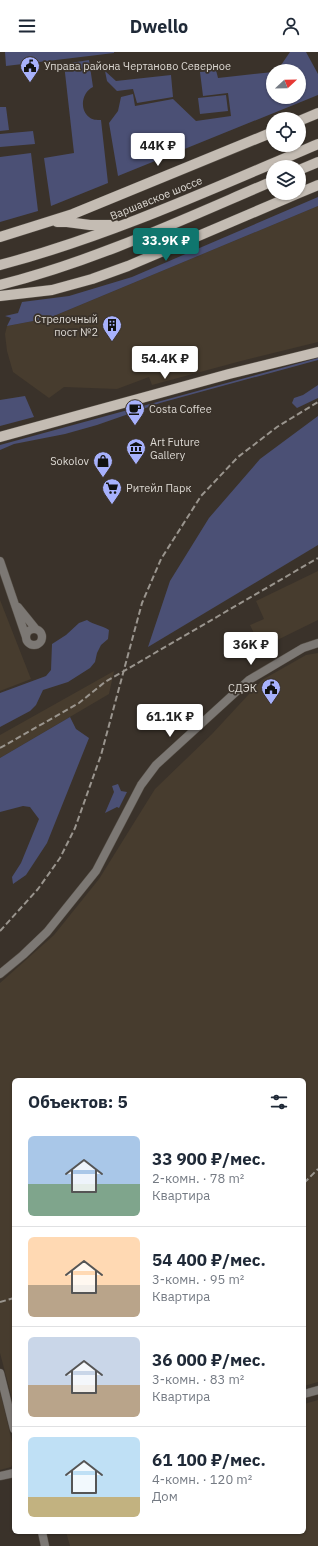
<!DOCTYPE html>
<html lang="ru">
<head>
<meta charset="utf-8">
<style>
  body { margin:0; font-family:"IBM Plex Sans",sans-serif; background:#f6f6f7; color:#1f2937; height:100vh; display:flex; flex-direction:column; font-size:15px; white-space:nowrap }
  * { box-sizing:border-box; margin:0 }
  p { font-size:13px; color:#747a83 }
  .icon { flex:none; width:22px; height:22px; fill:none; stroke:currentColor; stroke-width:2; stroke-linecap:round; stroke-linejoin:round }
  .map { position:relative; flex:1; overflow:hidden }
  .details { position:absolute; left:12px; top:1026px; width:294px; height:456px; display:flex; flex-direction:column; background:#fff; border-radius:6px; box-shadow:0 1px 3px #0004 }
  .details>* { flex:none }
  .needle { width:26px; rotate:68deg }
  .controls { position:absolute; left:266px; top:12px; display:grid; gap:8px }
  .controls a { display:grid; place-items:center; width:40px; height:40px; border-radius:50%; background:#fff; box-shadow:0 1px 3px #0004; font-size:20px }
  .price { position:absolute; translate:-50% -34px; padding:0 9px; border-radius:4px; background:#fff; color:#222; font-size:13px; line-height:26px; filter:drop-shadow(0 1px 2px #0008) }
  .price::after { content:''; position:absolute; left:50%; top:24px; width:12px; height:9px; margin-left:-6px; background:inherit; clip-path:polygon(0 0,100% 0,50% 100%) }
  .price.active { background:#0f766e; color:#fff }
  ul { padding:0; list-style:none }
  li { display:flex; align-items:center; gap:12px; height:100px; padding:0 16px }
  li+li { border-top:1px solid #e0e1e3 }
  li span { display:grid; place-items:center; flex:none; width:112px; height:80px; border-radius:6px; color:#555 }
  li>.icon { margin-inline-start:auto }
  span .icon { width:48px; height:48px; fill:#fffc; stroke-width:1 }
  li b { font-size:17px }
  h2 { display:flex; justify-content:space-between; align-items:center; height:48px; padding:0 16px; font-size:17px }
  header { display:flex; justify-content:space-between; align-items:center; height:52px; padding:0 16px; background:#fff; font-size:18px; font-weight:700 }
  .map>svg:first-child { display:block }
  .built { fill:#473c2e }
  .green { fill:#4b5075 }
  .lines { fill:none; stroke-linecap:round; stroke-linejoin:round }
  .minor-casing { stroke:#575048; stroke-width:9 }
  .major-casing { stroke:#575048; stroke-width:11 }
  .minor { stroke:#7c7874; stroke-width:8 }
  .major { stroke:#c4bcb3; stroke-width:10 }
  .rail { stroke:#9a958e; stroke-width:2; stroke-dasharray:6 3; stroke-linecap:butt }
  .labels { text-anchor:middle; stroke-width:3.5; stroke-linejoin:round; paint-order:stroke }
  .poi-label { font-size:11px; fill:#ddd9d3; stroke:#3a322a; text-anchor:start }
  .street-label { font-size:11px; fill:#ddd9d3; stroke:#3a322a }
</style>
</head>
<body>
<header><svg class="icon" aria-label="menu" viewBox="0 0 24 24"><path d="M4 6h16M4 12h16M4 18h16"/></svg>Dwello<svg class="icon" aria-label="person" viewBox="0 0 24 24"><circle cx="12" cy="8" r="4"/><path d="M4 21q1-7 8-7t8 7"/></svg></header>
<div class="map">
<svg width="318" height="1494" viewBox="0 0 318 1494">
  <rect width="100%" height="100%" fill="#3a322a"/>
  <path class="built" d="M318,154V290L241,309L152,333L149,325L117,337L64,335L49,346L13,320L7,299L5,282L7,274L49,266Z
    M318,519V568L261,596L250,573L264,567L256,549Z
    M0,548L31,627L0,639Z
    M318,601V1330L304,1334V1028H14V1354L0,1301V931L54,883L99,827L155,737L212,682L262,628L306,603Z
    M114,619L109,642L0,706V683Z
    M0,1340L14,1398V1409L11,1415L0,1418Z
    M318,1348V1494H70L66,1480H304V1352Z"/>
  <path class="green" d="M5,0H114V1L6,14Z
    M290,0H306L318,22V43L118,124L109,71L118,59L121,45L133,42L135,54L173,47L196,69L231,64L228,41L203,44L200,20L216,18L218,26L273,20V45H299V19H277Z
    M89,8L93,35C82,40 79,57 89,65C92,68 97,68 101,68L108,131L51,154L44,106L74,101L64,12Z
    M105,19L116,29L171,23L173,45L137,51L133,37L117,39L107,29Z
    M226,43L228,59L200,62L198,46Z
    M0,55H6L9,78L0,79Z
    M33,79L35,92L0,95V82Z
    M31,101L38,159L0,170V105Z
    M318,145V154L49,266L7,274L11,266L5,264L18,261L22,250L69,244L132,225Z
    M318,306V308L160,351L97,373L65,382L14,392L0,398V393Z
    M318,333V346L297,356L292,351L294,346L303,343Z
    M25,344L34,365L0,374V348Z
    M318,364V493L148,595L170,529L209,466L260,407Z
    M87,568C94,573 101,573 109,578L108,587L101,593L97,601L95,610L90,616L68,630L43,638L36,653L30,659L0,675V641L46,624L51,618L52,592L66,583L79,571Z
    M70,665L76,677L89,686L47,791L26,823L13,832L12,825L21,811L39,767L30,755L23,754L0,760V706Z
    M118,732L121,739L127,740L119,756L117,755L105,761L114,740L112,734Z"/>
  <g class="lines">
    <defs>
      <path id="minor" d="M0,509L26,585
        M18,555L35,576
        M26 585a8 8 0 1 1 16 0a8 8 0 1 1-16 0Z
        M0,922L23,903L47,880L96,819L141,733L156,713L249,628L303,596L318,591
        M0,1321L14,1377
        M304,1342L318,1338
        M0,1424L14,1421
        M42,1480L45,1494"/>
      <path id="major" d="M299,69L318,61
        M299,118L318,110
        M299,141L318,133
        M57,170H67L90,173H115
        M0,185L73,162L273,80
        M0,213C110,184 214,136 318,92
        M0,233C95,209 184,167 273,129
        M0,244L52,238L92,227L128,214L299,141
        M0,385L229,322L318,300"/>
    </defs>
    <use href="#minor" class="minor-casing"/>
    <use href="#major" class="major-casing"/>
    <use href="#minor" class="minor"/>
    <use href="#major" class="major"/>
    <path class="rail" d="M0,696L79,651L105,630L318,506
      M0,879L38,837L60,806L75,776L101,703L142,551L161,507L201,444L238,405L277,375L318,350
      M304,1131L318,1117
      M0,1250L14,1246"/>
  </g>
  <defs>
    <symbol id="civic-pin" viewBox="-11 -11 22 30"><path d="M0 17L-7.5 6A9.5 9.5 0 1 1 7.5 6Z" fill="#a7b1fc" stroke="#3a322a"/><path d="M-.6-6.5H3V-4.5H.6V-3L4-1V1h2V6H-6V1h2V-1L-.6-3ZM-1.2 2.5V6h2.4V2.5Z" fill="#111"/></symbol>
    <symbol id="building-pin" viewBox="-11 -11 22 30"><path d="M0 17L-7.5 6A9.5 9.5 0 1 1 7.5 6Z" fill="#a7b1fc" stroke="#3a322a"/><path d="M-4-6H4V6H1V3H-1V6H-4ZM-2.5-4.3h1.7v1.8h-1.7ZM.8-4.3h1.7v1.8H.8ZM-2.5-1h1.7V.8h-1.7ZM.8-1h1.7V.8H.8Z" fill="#111"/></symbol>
    <symbol id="cafe-pin" viewBox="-11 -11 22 30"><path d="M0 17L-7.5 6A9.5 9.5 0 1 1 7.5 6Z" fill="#a7b1fc" stroke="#3a322a"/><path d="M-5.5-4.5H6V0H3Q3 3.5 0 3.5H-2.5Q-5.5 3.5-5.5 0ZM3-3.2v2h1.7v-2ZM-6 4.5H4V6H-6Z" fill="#111"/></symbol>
    <symbol id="museum-pin" viewBox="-11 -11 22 30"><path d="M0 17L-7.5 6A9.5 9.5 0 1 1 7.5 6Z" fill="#a7b1fc" stroke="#3a322a"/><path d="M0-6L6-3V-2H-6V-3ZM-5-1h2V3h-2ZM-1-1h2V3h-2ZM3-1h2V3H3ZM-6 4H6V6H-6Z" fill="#111"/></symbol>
    <symbol id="shop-pin" viewBox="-11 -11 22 30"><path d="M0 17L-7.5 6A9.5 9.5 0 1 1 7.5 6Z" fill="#a7b1fc" stroke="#3a322a"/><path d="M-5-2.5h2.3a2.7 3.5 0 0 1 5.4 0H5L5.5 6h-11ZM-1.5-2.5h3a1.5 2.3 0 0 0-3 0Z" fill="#111"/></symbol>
    <symbol id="supermarket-pin" viewBox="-11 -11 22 30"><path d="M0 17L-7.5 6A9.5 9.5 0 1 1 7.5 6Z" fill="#a7b1fc" stroke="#3a322a"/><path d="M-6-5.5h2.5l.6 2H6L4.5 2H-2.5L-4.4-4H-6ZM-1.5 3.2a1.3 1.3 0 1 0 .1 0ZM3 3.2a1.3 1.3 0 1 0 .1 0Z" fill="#111"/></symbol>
  </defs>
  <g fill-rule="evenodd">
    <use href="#civic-pin" x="19" y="3" width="22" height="30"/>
    <use href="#building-pin" x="101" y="262" width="22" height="30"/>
    <use href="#cafe-pin" x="124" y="346" width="22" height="30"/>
    <use href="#museum-pin" x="125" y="385" width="22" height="30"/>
    <use href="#shop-pin" x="92" y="398" width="22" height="30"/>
    <use href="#supermarket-pin" x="101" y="425" width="22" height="30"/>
    <use href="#civic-pin" x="260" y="625" width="22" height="30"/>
  </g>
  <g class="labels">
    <g class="poi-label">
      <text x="44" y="18">Управа района Чертаново Северное</text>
      <text x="98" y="271" text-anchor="end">Стрелочный<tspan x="98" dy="13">пост №2</tspan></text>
      <text x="149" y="361">Costa Coffee</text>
      <text x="150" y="394">Art Future<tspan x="150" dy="13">Gallery</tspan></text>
      <text x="89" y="413" text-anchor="end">Sokolov</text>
      <text x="126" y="440">Ритейл Парк</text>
      <text x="257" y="640" text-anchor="end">СДЭК</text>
    </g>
    <g class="street-label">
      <text transform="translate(156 146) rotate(-22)" y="4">Варшавское шоссе</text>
    </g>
  </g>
</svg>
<div class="controls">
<a><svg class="needle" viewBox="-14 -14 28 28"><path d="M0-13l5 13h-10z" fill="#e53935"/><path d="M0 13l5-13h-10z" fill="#747a83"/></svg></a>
<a><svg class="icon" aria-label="locate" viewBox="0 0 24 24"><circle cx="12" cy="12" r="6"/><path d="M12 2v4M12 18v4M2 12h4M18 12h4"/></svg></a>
<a><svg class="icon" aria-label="layers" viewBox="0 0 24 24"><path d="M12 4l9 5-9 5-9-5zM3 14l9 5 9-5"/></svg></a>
</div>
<b class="price" style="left:158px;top:115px">44K ₽</b>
<b class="price active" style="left:166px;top:210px">33.9K ₽</b>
<b class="price" style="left:165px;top:328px">54.4K ₽</b>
<b class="price" style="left:251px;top:614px">36K ₽</b>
<b class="price" style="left:170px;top:686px">61.1K ₽</b>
<section class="details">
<h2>Объектов: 5<svg class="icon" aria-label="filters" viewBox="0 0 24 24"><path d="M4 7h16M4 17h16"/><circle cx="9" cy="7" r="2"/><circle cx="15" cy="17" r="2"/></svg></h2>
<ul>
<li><span style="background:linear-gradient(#a9c7e8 60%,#7fa58c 0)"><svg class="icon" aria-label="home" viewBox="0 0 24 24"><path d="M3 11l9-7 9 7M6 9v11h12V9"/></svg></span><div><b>33 900 ₽/мес.</b><p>2-комн. · 78 m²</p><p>Квартира</p></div></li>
<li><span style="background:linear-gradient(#ffd9b3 60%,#b9a48a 0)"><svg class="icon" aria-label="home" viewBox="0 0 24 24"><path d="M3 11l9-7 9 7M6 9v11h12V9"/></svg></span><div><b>54 400 ₽/мес.</b><p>3-комн. · 95 m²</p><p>Квартира</p></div></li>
<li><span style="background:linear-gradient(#c9d6e8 60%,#b9a48a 0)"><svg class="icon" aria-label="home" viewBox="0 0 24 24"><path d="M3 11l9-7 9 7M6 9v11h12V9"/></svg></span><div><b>36 000 ₽/мес.</b><p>3-комн. · 83 m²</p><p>Квартира</p></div></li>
<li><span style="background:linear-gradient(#bfe0f5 75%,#c2b280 0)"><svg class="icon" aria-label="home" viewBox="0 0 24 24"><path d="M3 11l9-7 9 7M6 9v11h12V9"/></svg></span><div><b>61 100 ₽/мес.</b><p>4-комн. · 120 m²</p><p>Дом</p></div></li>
</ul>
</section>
</div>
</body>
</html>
